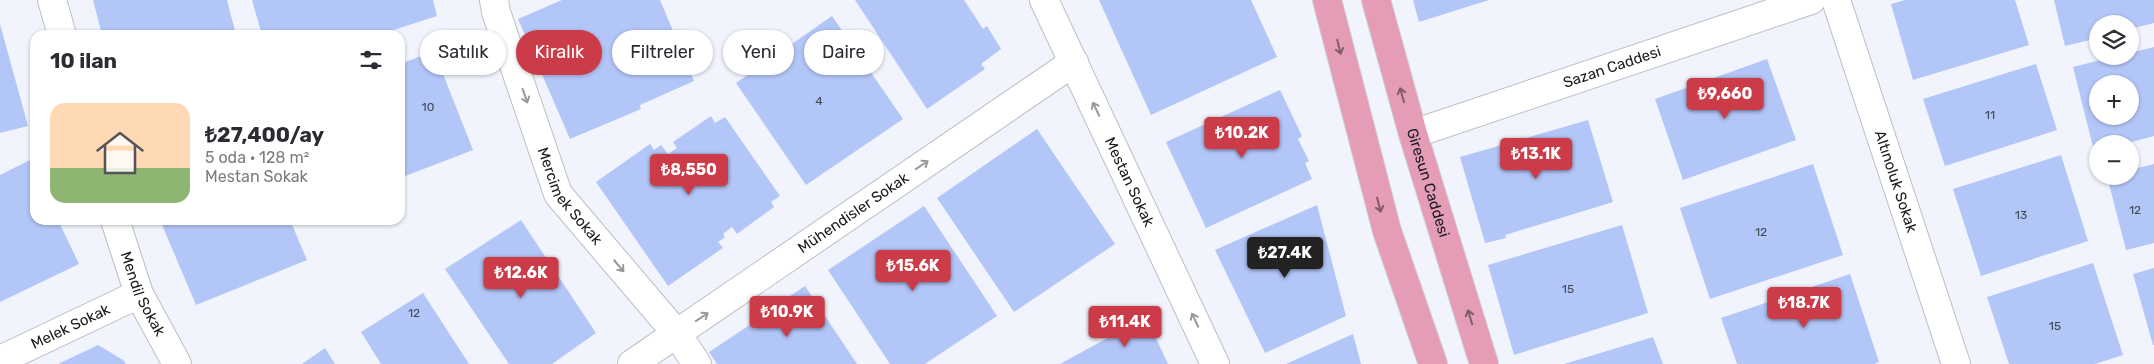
<!DOCTYPE html>
<html lang="tr">
<head>
<meta charset="utf-8">
<style>
  body { margin:0; font-family:Rubik,sans-serif; background:#f7f7f7; color:#2b2b33; height:100vh; display:flex; flex-direction:column; font-size:19px; white-space:nowrap }
  * { box-sizing:border-box; margin:0 }
  p { font-size:16px; color:#7c7c81 }
  .icon { flex:none; width:28px; height:28px; fill:none; stroke:currentColor; stroke-width:2; stroke-linecap:round; stroke-linejoin:round }
  .map { position:relative; flex:1; overflow:hidden }
  .panel { position:absolute; left:30px; top:30px; width:375px; height:195px; display:flex; flex-direction:column; background:#fff; border-radius:15px; box-shadow:0 1px 4px #0004 }
  .panel>* { flex:none }
  .banner { position:absolute; left:420px; top:30px; width:475px; height:45px; display:flex; gap:10px }
  .buttons { position:absolute; left:2089px; top:15px; display:grid; gap:10px }
  .buttons a { display:grid; place-items:center; width:50px; height:50px; border-radius:50%; background:#fff; box-shadow:0 1px 4px #0004; font-size:25px }
  .price { position:absolute; translate:-50% -42px; padding:0 11px; border-radius:5px; background:#cc3c48; color:#fff; font-size:16px; line-height:32px; filter:drop-shadow(0 1px 2px #0008) }
  .price::after { content:''; position:absolute; left:50%; top:30px; width:15px; height:11px; margin-left:-8px; background:inherit; clip-path:polygon(0 0,100% 0,50% 100%) }
  .price.active { background:#222; color:#fff }
  ul { padding:0; list-style:none }
  li { display:flex; align-items:center; gap:15px; height:125px; padding:0 20px }
  li span { display:grid; place-items:center; flex:none; width:140px; height:100px; border-radius:15px; color:#555 }
  li>.icon { margin-inline-start:auto }
  span .icon { width:60px; height:60px; fill:#fffc; stroke-width:1 }
  li b { font-size:21px }
  h2 { display:flex; justify-content:space-between; align-items:center; height:60px; padding:0 20px; font-size:21px }
  .chip { padding:0 18px; border-radius:22px; background:#fff; box-shadow:0 1px 4px #0004; font-size:18px; line-height:45px }
  .chip.active { background:#cc3c48; color:#fff }
  .map>svg:first-child { display:block }
  .building { fill:#b3c6f8; fill-rule:evenodd }
  .lines { fill:none; stroke-linecap:round; stroke-linejoin:round }
  .minor-casing { stroke:#bbbec5; stroke-width:30 }
  .major-casing { stroke:#d1d1d2; stroke-width:30 }
  .minor { stroke:#fff; stroke-width:28 }
  .major { stroke:#e59cb6; stroke-width:28 }
  .oneway { stroke:#805c6a }
  .oneway2 { stroke:#98989a }
  .labels { text-anchor:middle; stroke-width:4; stroke-linejoin:round; paint-order:stroke }
  .number-label { font-size:12px; fill:#404654 }
  .street-label { font-size:15px; fill:#1a1b1e; stroke:#fff }
</style>
</head>
<body>
<div class="map">
<svg width="2154" height="364" viewBox="0 0 2154 364">
  <rect width="100%" height="100%" fill="#f1f4fc"/>
  <path class="building" d="M93,0H227L236,35H102Z
    M252,0H433L437,16L378,35H262Z
    M562,0H660L694,81L640,105L641,109L570,139L518,19Z
    M855,0H964L983,29L987,26L1001,49L981,64L985,69L927,109Z
    M1099,0H1251L1277,57L1151,115Z
    M1413,0H1489L1419,22Z
    M1905,0H2015L2029,45L1913,80L1891,4Z
    M2054,0H2154V23L2130,29V24H2098V38L2065,46Z
    M832,16L903,119L806,185L736,83Z
    M0,24L28,126L0,133Z
    M2154,47V136L2124,144H2098V150L2094,151L2073,67L2117,56H2130V53ZM2098,84H2130V116H2098Z
    M434,51L473,150L400,178V64Z
    M1767,59L1796,140L1683,180L1655,99Z
    M2036,64L2057,130L1945,166L1923,99Z
    M1280,90L1302,136L1298,139L1309,161L1305,163L1312,179L1206,228L1166,142Z
    M711,116L715,123L725,117L780,196L771,202L774,207L737,234L732,227L723,234L725,237L718,242L723,248L668,286L596,182L650,144L654,150L661,145L668,154L677,148L673,142Z
    M1588,120L1613,202L1505,235L1506,238L1485,243L1460,157Z
    M1037,129L1115,244L1014,312L937,198Z
    M2061,155L2088,241L1981,276L1953,189Z
    M30,160L35,171V220H58L79,264L0,302V175Z
    M1813,164L1843,255L1710,299L1680,208Z
    M2154,164V243L2126,250L2107,176H2130V170Z
    M1317,205L1346,316L1265,353L1215,250Z
    M924,206L997,316L925,364H890L828,270Z
    M160,220H290L307,260L196,305Z
    M521,220L596,333L552,364H509L445,269Z
    M1622,225L1648,313L1514,355L1488,265Z
    M2093,263L2123,355L2095,364H2009L1987,297Z
    M2154,268V345H2153L2133,274Z
    M1850,274L1879,362L1874,364H1737L1721,318Z
    M805,286L857,364H717L709,352L751,324L755,329L773,318L768,311Z
    M423,293L469,364H381L361,332Z
    M1146,317L1168,364H1060Z
    M1353,334L1361,364H1286Z
    M1653,337L1663,364H1564Z
    M98,345L123,360L126,364H58Z
    M325,348L335,364H302Z"/>
  <g class="lines">
    <defs>
      <g id="minor">
        <path d="M52,0L62,35"/>
        <path id="s1" d="M494,0L496,12L558,194L677,334L697,364"/>
        <path id="s2" d="M1044,0L1215,364"/>
        <path id="s3" d="M1836,0L1956,364"/>
        <path id="s4" d="M1413,134L1811,0"/>
        <path id="s5" d="M115,220L139,294L177,364"/>
        <path id="s6" d="M0,360L139,294"/>
        <path id="s7" d="M632,364L1074,62"/>
      </g>
      <g id="major">
        <path d="M1327,0L1387,231L1433,364"/>
        <path id="s8" d="M1376,0L1413,134L1484,364"/>
      </g>
    </defs>
    <use href="#minor" class="minor-casing"/>
    <use href="#major" class="major-casing"/>
    <use href="#minor" class="minor"/>
    <use href="#major" class="major"/>
  </g>
  <defs><path id="oneway-shaft" d="M-6 0H5M1.5-3L5.5 0L1.5 3" fill="none" stroke-width="1.6" stroke-linecap="round" stroke-linejoin="round" transform="scale(1.25)"/></defs>
  <g class="oneway">
    <use href="#oneway-shaft" transform="translate(1339 47) rotate(76)"/>
    <use href="#oneway-shaft" transform="translate(1402 95) rotate(-106)"/>
    <use href="#oneway-shaft" transform="translate(1379 205) rotate(75)"/>
    <use href="#oneway-shaft" transform="translate(1470 317) rotate(-107)"/>
  </g>
  <g class="oneway2">
    <use href="#oneway-shaft" transform="translate(525 96) rotate(71)"/>
    <use href="#oneway-shaft" transform="translate(1096 109) rotate(-115)"/>
    <use href="#oneway-shaft" transform="translate(922 165) rotate(-34)"/>
    <use href="#oneway-shaft" transform="translate(619 266) rotate(50)"/>
    <use href="#oneway-shaft" transform="translate(702 317) rotate(-34)"/>
    <use href="#oneway-shaft" transform="translate(1195 320) rotate(-115)"/>
  </g>
  <g class="labels">
    <g class="number-label">
      <text x="819" y="105">4</text>
      <text x="428" y="111">10</text>
      <text x="1990" y="119">11</text>
      <text x="2135" y="214">12</text>
      <text x="2021" y="219">13</text>
      <text x="1761" y="236">12</text>
      <text x="1568" y="293">15</text>
      <text x="414" y="317">12</text>
      <text x="2055" y="330">15</text>
    </g>
    <g class="street-label">
      <text dy="5" stroke="none"><textPath href="#s4" startOffset="210">Sazan Caddesi</textPath></text>
      <text dy="5" stroke="none"><textPath href="#s2" startOffset="201">Mestan Sokak</textPath></text>
      <text dy="5" stroke="none"><textPath href="#s3" startOffset="191">Altınoluk Sokak</textPath></text>
      <text dy="5" stroke="none"><textPath href="#s8" startOffset="190">Giresun Caddesi</textPath></text>
      <text dy="5" stroke="none"><textPath href="#s1" startOffset="212">Mercimek Sokak</textPath></text>
      <text dy="5" stroke="none"><textPath href="#s7" startOffset="268">Mühendisler Sokak</textPath></text>
      <text dy="5" stroke="none"><textPath href="#s5" startOffset="79">Mendil Sokak</textPath></text>
      <text dy="5" stroke="none"><textPath href="#s6" startOffset="78">Melek Sokak</textPath></text>
    </g>
  </g>
</svg>
<div class="buttons">
<a><svg class="icon" aria-label="layers" viewBox="0 0 24 24"><path d="M12 4l9 5-9 5-9-5zM3 14l9 5 9-5"/></svg></a>
<a>+</a>
<a>−</a>
</div>
<b class="price" style="left:1725px;top:120px">₺9,660</b>
<b class="price" style="left:1242px;top:159px">₺10.2K</b>
<b class="price" style="left:1536px;top:180px">₺13.1K</b>
<b class="price" style="left:689px;top:196px">₺8,550</b>
<b class="price active" style="left:1285px;top:279px">₺27.4K</b>
<b class="price" style="left:913px;top:292px">₺15.6K</b>
<b class="price" style="left:521px;top:299px">₺12.6K</b>
<b class="price" style="left:1804px;top:329px">₺18.7K</b>
<b class="price" style="left:787px;top:338px">₺10.9K</b>
<b class="price" style="left:1125px;top:348px">₺11.4K</b>
<div class="banner">
<a class="chip">Satılık</a>
<a class="chip active">Kiralık</a>
<a class="chip">Filtreler</a>
<a class="chip">Yeni</a>
<a class="chip">Daire</a>
</div>
<section class="panel">
<h2>10 ilan<svg class="icon" aria-label="filters" viewBox="0 0 24 24"><path d="M4 7h16M4 17h16"/><circle cx="9" cy="7" r="2"/><circle cx="15" cy="17" r="2"/></svg></h2>
<ul>
<li><span style="background:linear-gradient(#ffd9b3 65%,#8fb573 0)"><svg class="icon" aria-label="home" viewBox="0 0 24 24"><path d="M3 11l9-7 9 7M6 9v11h12V9"/></svg></span><div><b>₺27,400/ay</b><p>5 oda · 128 m²</p><p>Mestan Sokak</p></div></li>
</ul>
</section>
</div>
</body>
</html>
